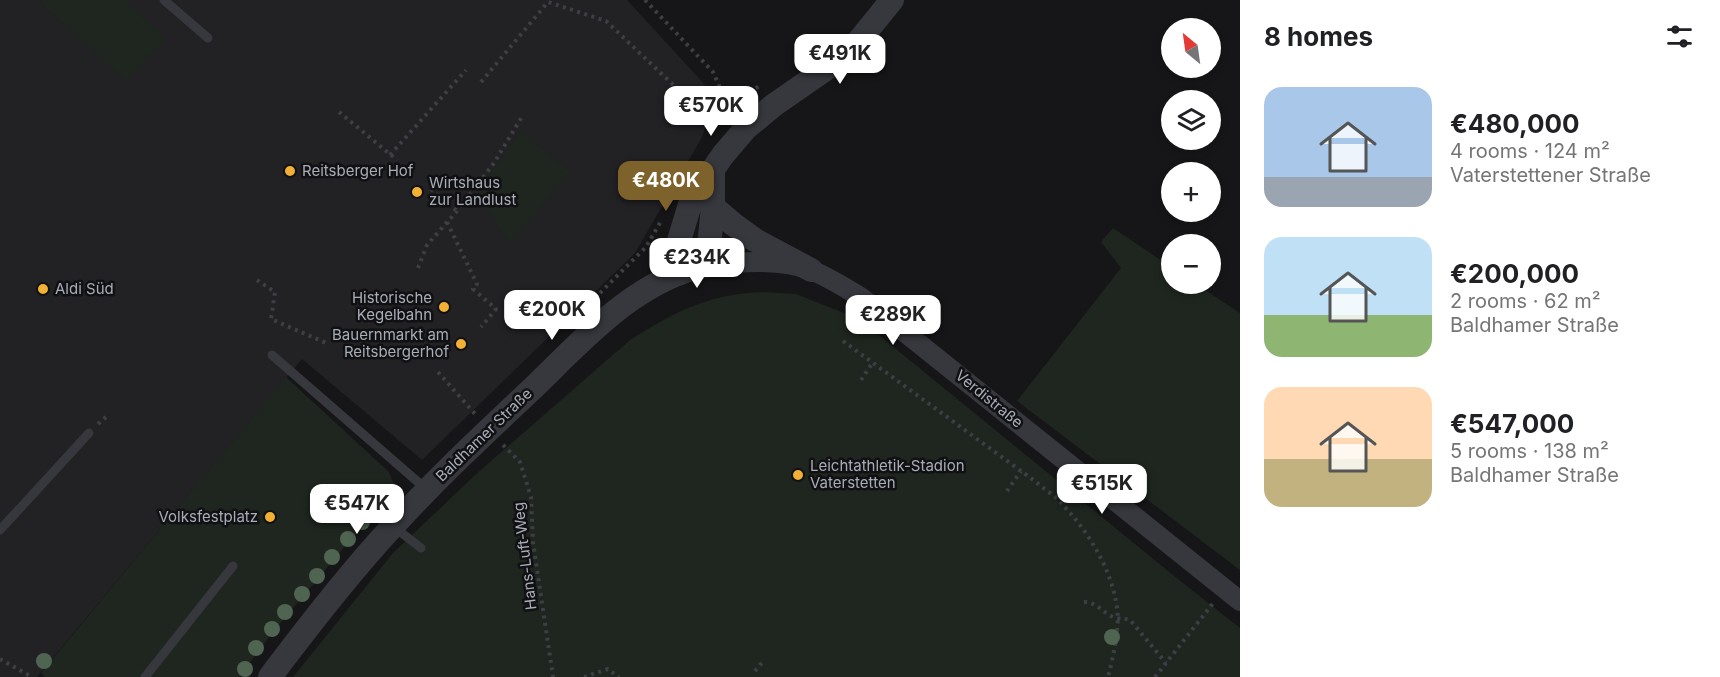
<!DOCTYPE html>
<html lang="en">
<head>
<meta charset="utf-8">
<style>
  body { margin:0; font-family:Inter,sans-serif; background:#f6f6f6; color:#202124; height:100vh; display:flex; flex-direction:column; font-size:22px; white-space:nowrap }
  * { box-sizing:border-box; margin:0 }
  p { font-size:20px; color:#757577 }
  .icon { flex:none; width:33px; height:33px; fill:none; stroke:currentColor; stroke-width:2; stroke-linecap:round; stroke-linejoin:round }
  .map { position:relative; flex:1; overflow:hidden }
  .panel { display:flex; flex-direction:column; background:#fff; width:480px }
  .panel>* { flex:none }
  .needle { width:39px; rotate:331deg }
  .buttons { position:absolute; left:1161px; top:18px; display:grid; gap:12px }
  .buttons a { display:grid; place-items:center; width:60px; height:60px; border-radius:50%; background:#fff; box-shadow:0 3px 9px #0003; font-size:30px }
  .price { position:absolute; translate:-50% -51px; padding:0 14px; border-radius:12px; background:#fff; color:#222; font-size:20px; line-height:39px; filter:drop-shadow(0 2px 3px #0008) }
  .price::after { content:''; position:absolute; left:50%; top:36px; width:18px; height:14px; margin-left:-9px; background:inherit; clip-path:polygon(0 0,100% 0,50% 100%) }
  .price.on { background:#7e622b; color:#fff }
  ul { padding:0; list-style:none }
  li { display:flex; align-items:center; gap:18px; height:150px; padding:0 24px }
  li span { display:grid; place-items:center; flex:none; width:168px; height:120px; border-radius:18px; color:#555 }
  li>.icon { margin-inline-start:auto }
  span .icon { width:72px; height:72px; fill:#fffc; stroke-width:1 }
  li b { font-size:26px }
  h2 { display:flex; justify-content:space-between; align-items:center; height:72px; padding:0 24px; font-size:26px }
  main { display:flex; flex:1; min-height:0 }
  .map>svg:first-child { display:block }
  .built { fill:#222225 }
  .green { fill:#1e261f }
  .lines { fill:none; stroke-linecap:round; stroke-linejoin:round }
  .path { stroke:#3d3f44; stroke-width:4; stroke-dasharray:3 4.5; stroke-linecap:butt }
  .service { stroke:#37383d; stroke-width:9 }
  .minor { stroke:#37383d; stroke-width:20 }
  .tertiary { stroke:#37383d; stroke-width:24 }
  .tree { fill:#506452 }
  .poi-dot { fill:#f2b134; stroke:#111113; stroke-width:2 }
  .labels { text-anchor:middle; stroke-width:5; stroke-linejoin:round; paint-order:stroke }
  .poi-label { font-size:15px; fill:#a8adb8; stroke:#111113; text-anchor:start }
  .street-label { font-size:15px; fill:#a8adb8; stroke:#111113 }
</style>
</head>
<body>
<main>
<div class="map">
<svg width="1240" height="677" viewBox="0 0 1240 677">
  <rect width="100%" height="100%" fill="#161618"/>
  <path class="built" d="M0,0H627L717,98L701,139L635,253L422,460L302,359L37,677H0Z"/>
  <path class="green" d="M41,0H124L166,38L126,81L40,2Z
    M521,132L570,172L511,242L498,228L492,214L472,198Z
    M1113,228L1171,267L1172,284H1196L1240,313V570L1017,401L1121,268L1101,242Z
    M763,292L796,294L849,315L880,336L1173,575L1240,628V677H293L393,553L474,476L630,340C676,311 709,294 763,292Z
    M286,377L389,472L395,487L272,633L239,677H45L41,673Z"/>
  <g class="lines">
    <path class="path" d="M645,0L713,72L730,110
      M481,82L548,2L606,21L686,97
      M339,112L397,160
      M728,113L745,95L761,85
      M390,155L466,70
      M431,189L457,211
      M447,222L477,284L473,289L496,309L481,327
      M418,268L427,245L457,211L494,163L523,115
      M257,280L275,292L271,319L326,343
      M600,293L646,247L661,221
      M843,341L1036,482C1044,489 1054,495 1061,503C1088,531 1112,569 1117,608C1120,629 1113,657 1108,677
      M438,372L476,415
      M861,380L873,362
      M98,424L106,417
      M503,445L520,462L531,497L533,542L553,677
      M1007,491L1021,471
      M1084,602C1098,602 1104,615 1116,618C1122,619 1125,618 1131,621L1166,663
      M0,659L32,677
      M755,671L764,660
      M584,677L608,669L619,677
      M1155,677L1214,602"/>
    <path class="service" d="M164,0L208,38
      M272,355L426,489
      M394,527L421,548
      M0,530L89,433
      M145,677L233,566"/>
    <path class="minor" d="M707,265C741,262 781,258 813,271C830,278 846,288 862,298L1240,601"/>
    <path class="tertiary" d="M713,207L733,224L755,240L811,270
      M676,274L678,244L691,201L723,155L746,128L774,105L849,53L892,0
      M270,677C309,625 349,573 393,526C437,478 485,433 532,389C583,340 635,280 707,265L713,207V172"/>
  </g>
  <g class="tree">
    <circle cx="380" cy="504" r="8"/>
    <circle cx="362" cy="522" r="8"/>
    <circle cx="348" cy="539" r="8"/>
    <circle cx="332" cy="557" r="8"/>
    <circle cx="317" cy="576" r="8"/>
    <circle cx="302" cy="594" r="8"/>
    <circle cx="285" cy="612" r="8"/>
    <circle cx="272" cy="629" r="8"/>
    <circle cx="1112" cy="637" r="8"/>
    <circle cx="256" cy="648" r="8"/>
    <circle cx="44" cy="661" r="8"/>
    <circle cx="245" cy="669" r="8"/>
  </g>
  <g class="poi-dot">
    <circle cx="290" cy="171" r="6"/>
    <circle cx="417" cy="192" r="6"/>
    <circle cx="43" cy="289" r="6"/>
    <circle cx="444" cy="307" r="6"/>
    <circle cx="461" cy="344" r="6"/>
    <circle cx="798" cy="475" r="6"/>
    <circle cx="270" cy="517" r="6"/>
  </g>
  <g class="labels">
    <g class="poi-label">
      <text x="302" y="176">Reitsberger Hof</text>
      <text x="429" y="188">Wirtshaus<tspan x="429" dy="17">zur Landlust</tspan></text>
      <text x="55" y="294">Aldi Süd</text>
      <text x="432" y="303" text-anchor="end">Historische<tspan x="432" dy="17">Kegelbahn</tspan></text>
      <text x="449" y="340" text-anchor="end">Bauernmarkt am<tspan x="449" dy="17">Reitsbergerhof</tspan></text>
      <text x="810" y="471">Leichtathletik-Stadion<tspan x="810" dy="17">Vaterstetten</tspan></text>
      <text x="258" y="522" text-anchor="end">Volksfestplatz</text>
    </g>
    <g class="street-label">
      <text transform="translate(989 399) rotate(39)" y="5">Verdistraße</text>
      <text transform="translate(484 435) rotate(-44)" y="5">Baldhamer Straße</text>
      <text transform="translate(525 556) rotate(-97)" y="5">Hans-Luft-Weg</text>
    </g>
  </g>
</svg>
<div class="buttons">
<a><svg class="needle" viewBox="-14 -14 28 28"><path d="M0-13l5 13h-10z" fill="#e53935"/><path d="M0 13l5-13h-10z" fill="#757577"/></svg></a>
<a><svg class="icon" aria-label="layers" viewBox="0 0 24 24"><path d="M12 4l9 5-9 5-9-5zM3 14l9 5 9-5"/></svg></a>
<a>+</a>
<a>−</a>
</div>
<b class="price" style="left:840px;top:85px">€491K</b>
<b class="price" style="left:711px;top:137px">€570K</b>
<b class="price on" style="left:666px;top:212px">€480K</b>
<b class="price" style="left:697px;top:289px">€234K</b>
<b class="price" style="left:552px;top:341px">€200K</b>
<b class="price" style="left:893px;top:346px">€289K</b>
<b class="price" style="left:1102px;top:515px">€515K</b>
<b class="price" style="left:357px;top:535px">€547K</b>
</div>
<section class="panel">
<h2>8 homes<svg class="icon" aria-label="filters" viewBox="0 0 24 24"><path d="M4 7h16M4 17h16"/><circle cx="9" cy="7" r="2"/><circle cx="15" cy="17" r="2"/></svg></h2>
<ul>
<li><span style="background:linear-gradient(#a9c7e8 75%,#9aa5b1 0)"><svg class="icon" aria-label="home" viewBox="0 0 24 24"><path d="M3 11l9-7 9 7M6 9v11h12V9"/></svg></span><div><b>€480,000</b><p>4 rooms · 124 m²</p><p>Vaterstettener Straße</p></div></li>
<li><span style="background:linear-gradient(#bfe0f5 65%,#8fb573 0)"><svg class="icon" aria-label="home" viewBox="0 0 24 24"><path d="M3 11l9-7 9 7M6 9v11h12V9"/></svg></span><div><b>€200,000</b><p>2 rooms · 62 m²</p><p>Baldhamer Straße</p></div></li>
<li><span style="background:linear-gradient(#ffd9b3 60%,#c2b280 0)"><svg class="icon" aria-label="home" viewBox="0 0 24 24"><path d="M3 11l9-7 9 7M6 9v11h12V9"/></svg></span><div><b>€547,000</b><p>5 rooms · 138 m²</p><p>Baldhamer Straße</p></div></li>
</ul>
</section>
</main>
</body>
</html>
